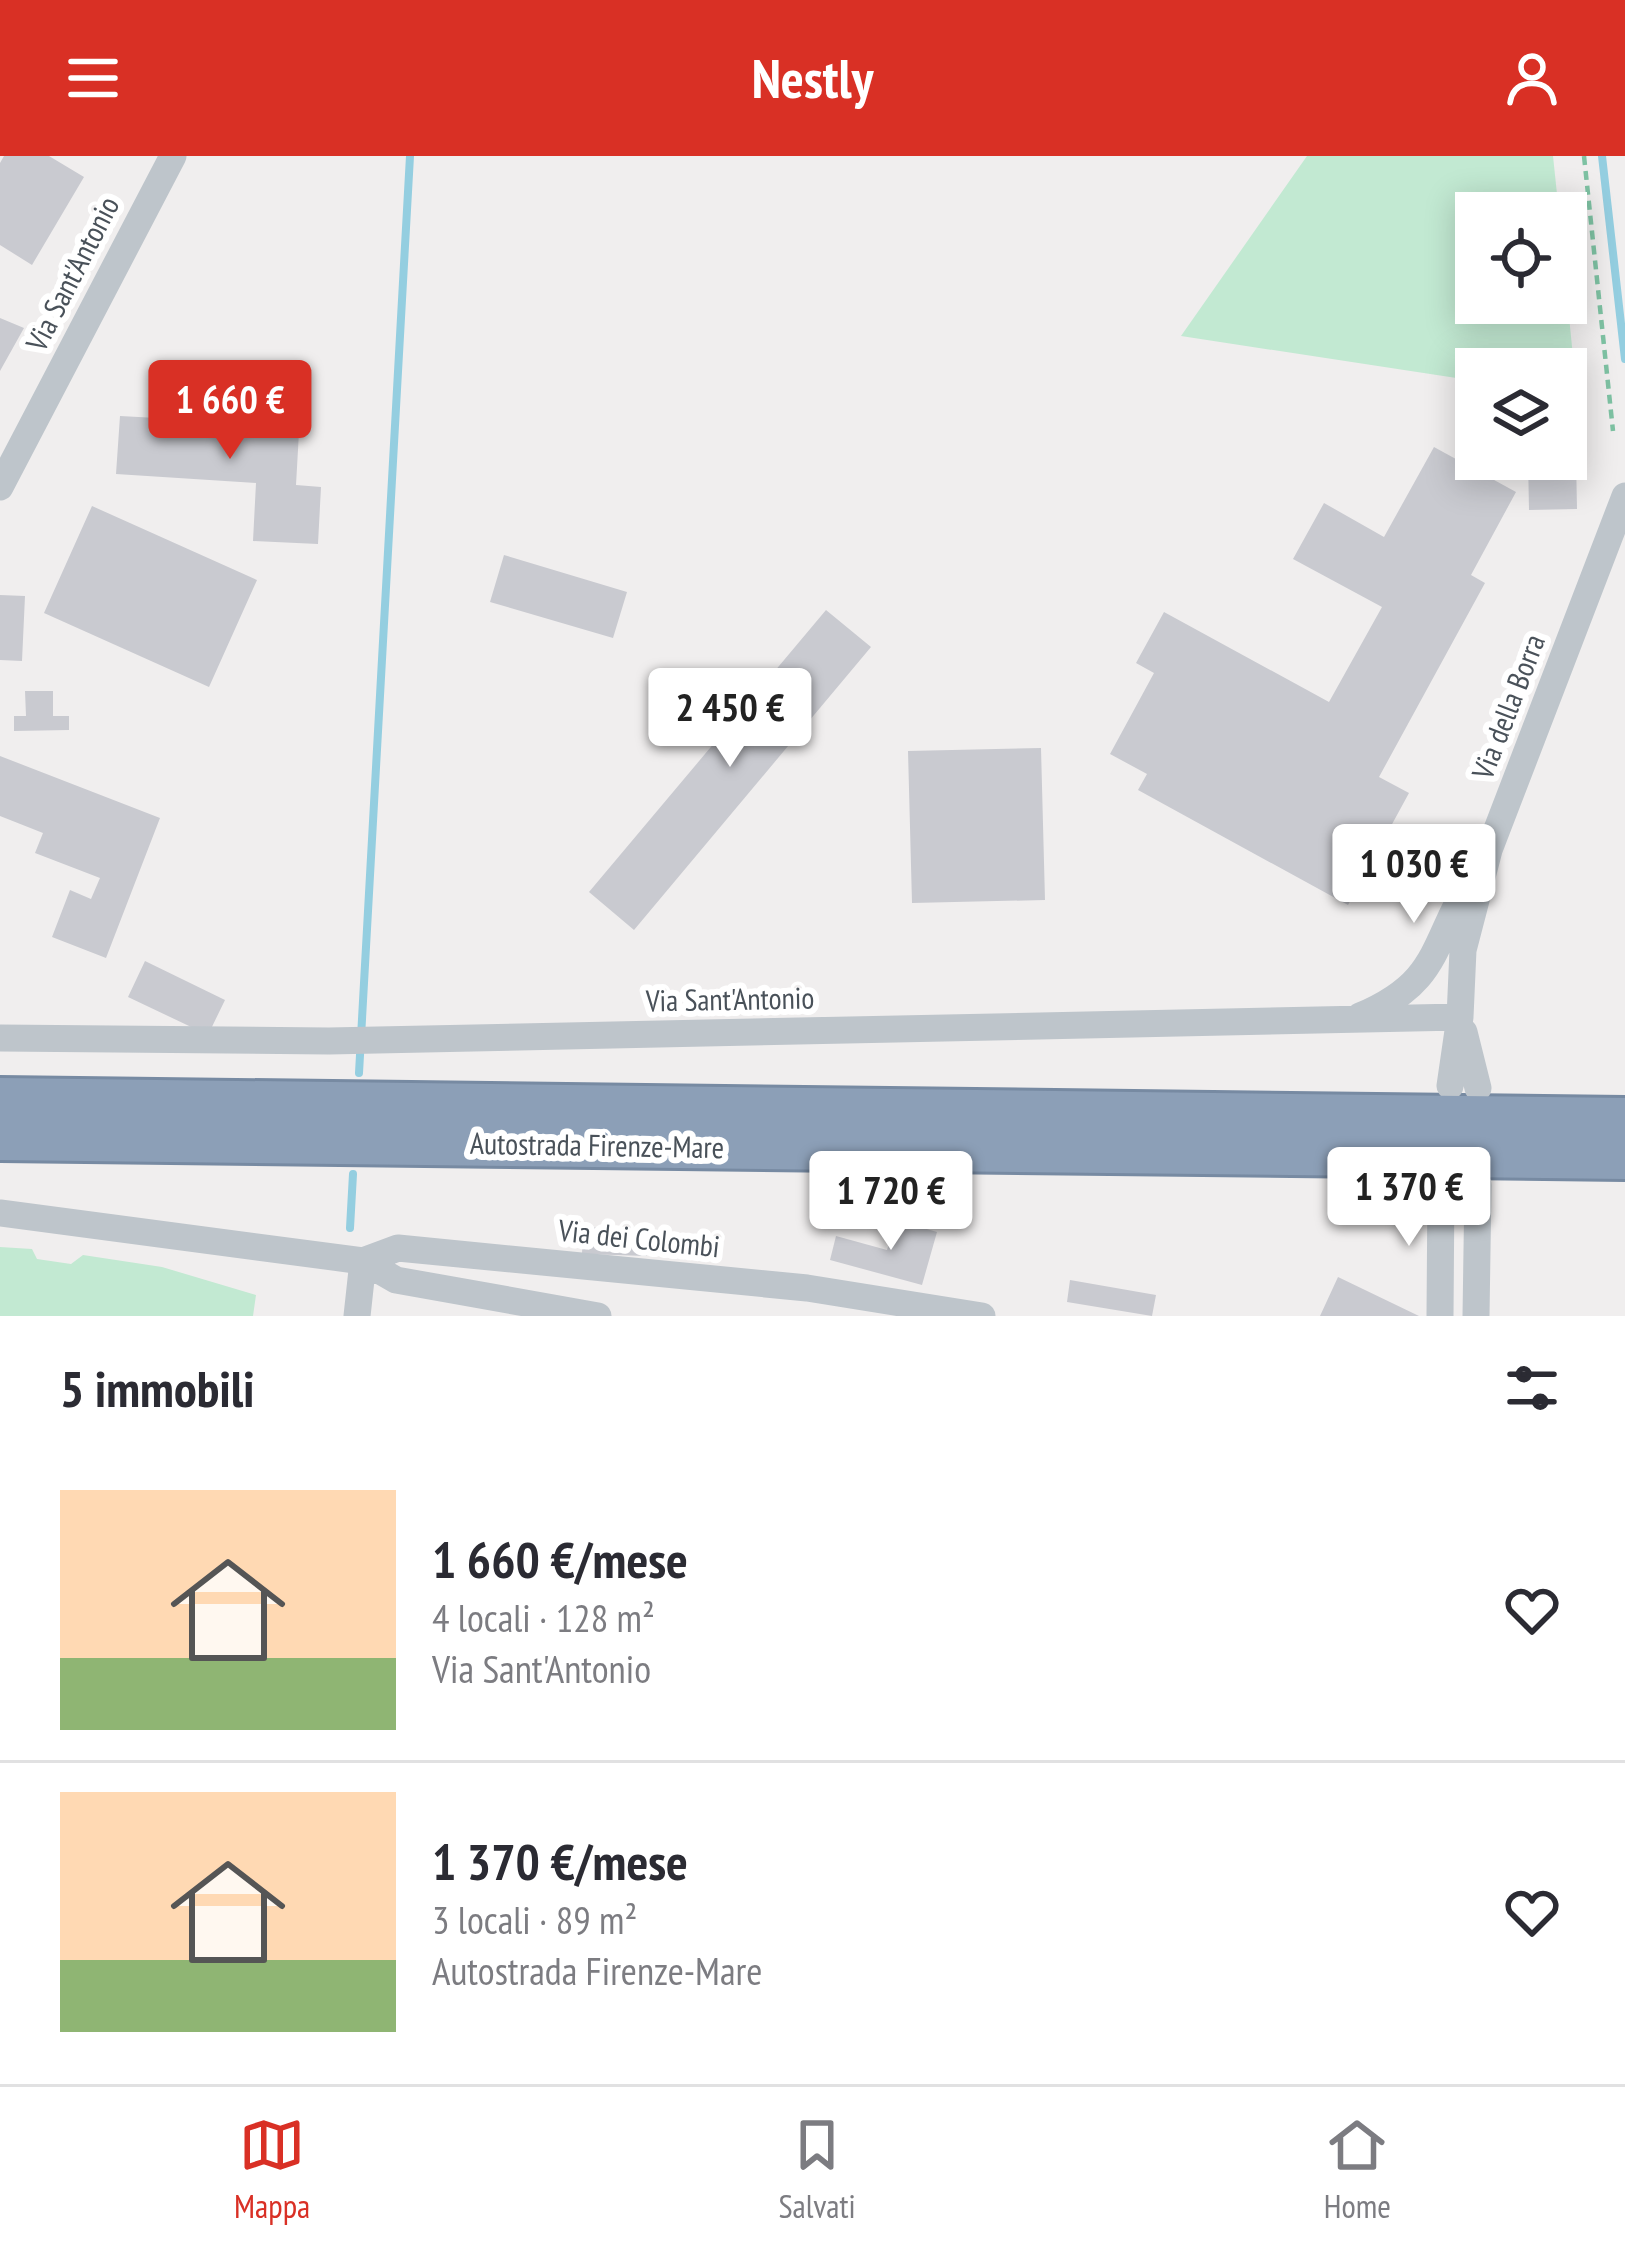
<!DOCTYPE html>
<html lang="it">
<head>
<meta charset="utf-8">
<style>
  body { margin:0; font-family:"PT Sans Narrow",sans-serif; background:#f7f7f7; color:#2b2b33; height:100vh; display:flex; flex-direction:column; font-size:45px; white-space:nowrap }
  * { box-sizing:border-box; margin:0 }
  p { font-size:39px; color:#7c7c81 }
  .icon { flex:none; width:66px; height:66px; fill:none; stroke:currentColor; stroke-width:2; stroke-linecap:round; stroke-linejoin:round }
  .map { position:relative; height:1160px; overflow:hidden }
  .drawer { display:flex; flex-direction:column; background:#fff; flex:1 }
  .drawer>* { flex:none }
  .fabs { position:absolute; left:1455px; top:36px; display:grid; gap:24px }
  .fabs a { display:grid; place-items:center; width:132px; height:132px; border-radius:0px; background:#fff; box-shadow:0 6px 30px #0003; font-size:60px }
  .price { position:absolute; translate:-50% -102px; padding:0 27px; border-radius:12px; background:#fff; color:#222; font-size:39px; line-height:78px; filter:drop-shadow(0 3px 6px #0008) }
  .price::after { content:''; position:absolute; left:50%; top:72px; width:36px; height:27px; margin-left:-18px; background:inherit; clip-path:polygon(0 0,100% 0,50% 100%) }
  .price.on { background:#d93025; color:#fff }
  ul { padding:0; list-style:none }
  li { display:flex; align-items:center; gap:36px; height:300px; padding:0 60px }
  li+li { border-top:3px solid #e1e1e2 }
  li span { display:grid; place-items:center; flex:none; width:336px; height:240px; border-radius:0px; color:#555 }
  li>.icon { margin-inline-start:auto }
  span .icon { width:144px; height:144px; fill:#fffc; stroke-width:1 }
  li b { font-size:51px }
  h2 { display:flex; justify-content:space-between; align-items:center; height:144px; padding:0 60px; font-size:51px }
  header { display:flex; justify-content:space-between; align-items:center; height:156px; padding:0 60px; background:#d93025; color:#fff; font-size:54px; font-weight:600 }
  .dock { display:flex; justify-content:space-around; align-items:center; height:168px; border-top:3px solid #e1e1e2; background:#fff; font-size:33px; color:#7c7c81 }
  .dock a { display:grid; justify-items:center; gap:6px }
  .dock .on { color:#d93025 }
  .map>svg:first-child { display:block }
  .green { fill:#c2e9d2 }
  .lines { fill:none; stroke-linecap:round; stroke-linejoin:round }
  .stream { stroke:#94cee0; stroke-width:8 }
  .building { fill:#c9cad0 }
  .highway-casing { stroke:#778aa2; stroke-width:48 }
  .path { stroke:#7ec2a3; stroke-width:4.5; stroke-dasharray:9 6; stroke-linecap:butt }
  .minor { stroke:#bec5cb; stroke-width:27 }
  .highway { stroke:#8c9fb7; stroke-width:42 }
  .labels { text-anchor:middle; stroke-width:12; stroke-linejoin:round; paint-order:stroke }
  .street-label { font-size:30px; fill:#495159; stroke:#fff }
</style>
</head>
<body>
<header><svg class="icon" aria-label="menu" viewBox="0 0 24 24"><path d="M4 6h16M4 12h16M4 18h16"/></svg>Nestly<svg class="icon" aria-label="person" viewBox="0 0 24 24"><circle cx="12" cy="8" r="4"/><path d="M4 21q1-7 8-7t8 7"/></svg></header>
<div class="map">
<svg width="1625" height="1160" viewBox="0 0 1625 1160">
  <rect width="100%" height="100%" fill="#f0eeee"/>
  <path class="green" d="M1307,0H1553L1559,57H1476V147H1566V130L1577,241L1566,239V213H1476V225L1181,180Z
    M0,1091L32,1093L37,1103L71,1108L83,1099L162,1111L256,1139L253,1160H0Z"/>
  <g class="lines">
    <path class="stream" d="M1602,0L1625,203
      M359,917L410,0
      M350,1072L353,1018"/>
  </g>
  <path class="building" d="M4,0H49L84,21L32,109L0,89V7Z
    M0,162L24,172L0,215Z
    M176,250L300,258L296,329L321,331L318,388L253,385L256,327L116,318L120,260L175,263Z
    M1434,291L1516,336L1471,419L1485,427L1379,621L1409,637L1348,749L1138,634L1147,618L1110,598L1154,517L1136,507L1164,456L1329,546L1382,451L1293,403L1324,347L1384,381Z
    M1566,301H1576L1577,353L1529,354L1528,303Z
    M92,350L257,424L209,531L44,457Z
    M504,399L627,436L613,482L490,446Z
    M0,439L25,440L22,505L0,504Z
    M826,454L871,491L634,774L589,736Z
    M25,535H53V560H69V574L14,575V560H26Z
    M1041,592L1045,744L912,747L908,595Z
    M0,600L160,662L106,802L52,781L70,734L91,743L100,722L35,697L43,677L0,660Z
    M145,805L225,844L208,879L128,841Z
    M896,1064L937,1076L922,1129L830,1104L836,1080L887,1094Z
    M583,1071L648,1073L647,1100L582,1098Z
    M1338,1121L1419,1160H1320Z
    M1070,1124L1156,1139L1152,1160L1067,1146Z"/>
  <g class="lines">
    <defs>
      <path id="highway" d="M0,943L1625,963
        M0,983L1625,1002"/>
    </defs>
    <use href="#highway" class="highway-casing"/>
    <path class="path" d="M1584,0L1613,275"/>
    <path class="minor" d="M0,331L173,0
      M1360,860C1438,827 1431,792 1468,728
      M1464,876L1478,932
      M0,882L329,885L1460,861
      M1450,930L1460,861L1463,794L1489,694L1625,340
      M0,1057L363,1105L396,1124L598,1160
      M363,1105L398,1092L807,1132L982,1160
      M357,1160L363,1105
      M1440,1160L1441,1029
      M1476,1160L1478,1029"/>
    <use href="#highway" class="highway"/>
  </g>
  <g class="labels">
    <g class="street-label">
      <text transform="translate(73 118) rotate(-63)" y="10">Via Sant'Antonio</text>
      <text transform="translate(1509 551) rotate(-69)" y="10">Via della Borra</text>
      <text transform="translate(730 844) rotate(-1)" y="10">Via Sant'Antonio</text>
      <text transform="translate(597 990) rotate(1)" y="10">Autostrada Firenze-Mare</text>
      <text transform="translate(639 1083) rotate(6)" y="10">Via dei Colombi</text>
    </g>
  </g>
</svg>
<div class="fabs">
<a><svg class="icon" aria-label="locate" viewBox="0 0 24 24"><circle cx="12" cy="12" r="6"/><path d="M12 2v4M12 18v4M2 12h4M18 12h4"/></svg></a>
<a><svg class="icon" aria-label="layers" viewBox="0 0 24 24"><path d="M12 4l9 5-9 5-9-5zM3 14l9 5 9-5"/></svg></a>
</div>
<b class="price on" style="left:230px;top:306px">1 660 €</b>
<b class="price" style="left:730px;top:614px">2 450 €</b>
<b class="price" style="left:1414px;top:770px">1 030 €</b>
<b class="price" style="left:1409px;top:1093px">1 370 €</b>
<b class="price" style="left:891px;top:1097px">1 720 €</b>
</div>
<section class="drawer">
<h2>5 immobili<svg class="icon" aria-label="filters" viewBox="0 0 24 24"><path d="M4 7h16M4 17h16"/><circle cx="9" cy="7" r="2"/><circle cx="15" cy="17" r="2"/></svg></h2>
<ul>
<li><span style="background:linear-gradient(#ffd9b3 70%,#8fb573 0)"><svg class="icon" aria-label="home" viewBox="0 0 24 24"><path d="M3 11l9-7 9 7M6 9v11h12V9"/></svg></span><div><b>1 660 €/mese</b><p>4 locali · 128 m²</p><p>Via Sant'Antonio</p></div><svg class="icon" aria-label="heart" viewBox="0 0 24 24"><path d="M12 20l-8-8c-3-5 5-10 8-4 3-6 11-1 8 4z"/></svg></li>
<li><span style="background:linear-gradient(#ffd9b3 70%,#8fb573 0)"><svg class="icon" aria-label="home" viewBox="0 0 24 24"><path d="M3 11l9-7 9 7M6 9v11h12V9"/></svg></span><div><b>1 370 €/mese</b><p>3 locali · 89 m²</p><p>Autostrada Firenze-Mare</p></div><svg class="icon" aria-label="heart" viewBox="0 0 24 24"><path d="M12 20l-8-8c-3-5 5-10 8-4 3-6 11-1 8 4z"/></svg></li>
</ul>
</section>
<nav class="dock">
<a class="on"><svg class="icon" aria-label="map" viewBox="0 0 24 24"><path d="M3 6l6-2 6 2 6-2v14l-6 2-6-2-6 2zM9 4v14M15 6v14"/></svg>Mappa</a>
<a><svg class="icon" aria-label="saved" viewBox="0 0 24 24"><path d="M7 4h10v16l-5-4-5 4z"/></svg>Salvati</a>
<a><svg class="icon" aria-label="home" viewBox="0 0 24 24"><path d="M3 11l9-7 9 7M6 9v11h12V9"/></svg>Home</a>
</nav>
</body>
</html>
